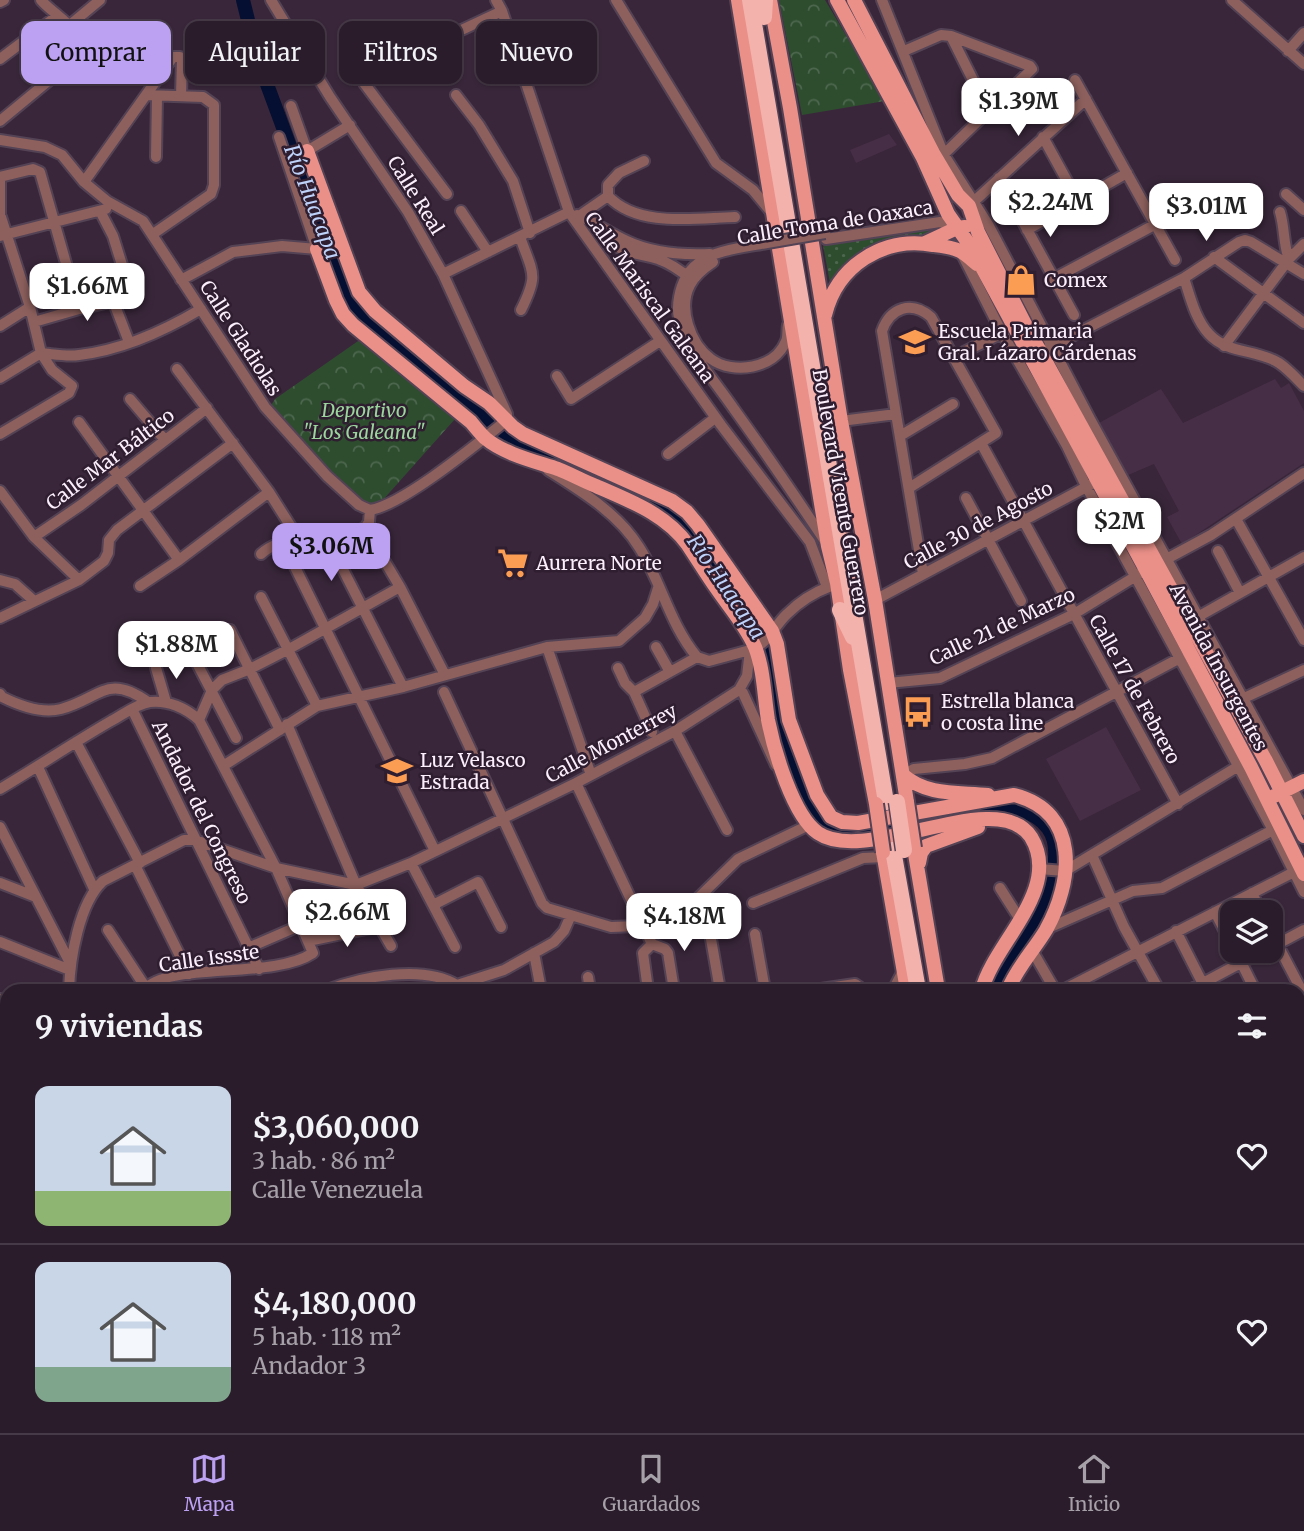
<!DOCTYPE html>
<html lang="es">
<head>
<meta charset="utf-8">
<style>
  body { margin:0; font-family:Merriweather,serif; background:#372938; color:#f1f3f6; height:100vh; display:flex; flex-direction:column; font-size:26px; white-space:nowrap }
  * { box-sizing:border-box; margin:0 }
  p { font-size:23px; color:#a6a1a9 }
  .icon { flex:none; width:38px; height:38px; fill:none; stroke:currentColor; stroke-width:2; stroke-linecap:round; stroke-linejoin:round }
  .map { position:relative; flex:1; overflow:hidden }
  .panel { position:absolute; left:0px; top:984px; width:1306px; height:450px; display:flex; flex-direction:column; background:#2b1c2c; border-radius:21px 21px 0 0; box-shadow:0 2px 5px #0004,0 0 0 2px #473a48 }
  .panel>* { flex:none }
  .hud { position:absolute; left:21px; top:21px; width:700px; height:63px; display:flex; gap:14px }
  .fabs { position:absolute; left:1220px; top:900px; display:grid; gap:14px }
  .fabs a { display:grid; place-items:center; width:63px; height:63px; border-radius:14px; background:#2b1c2c; box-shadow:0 2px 5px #0004,0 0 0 2px #473a48; font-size:35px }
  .price { position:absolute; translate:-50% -60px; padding:0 16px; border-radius:14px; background:#fff; color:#222; font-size:23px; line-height:46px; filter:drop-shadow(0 2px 4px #0008) }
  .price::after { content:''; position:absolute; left:50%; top:42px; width:21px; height:16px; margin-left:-10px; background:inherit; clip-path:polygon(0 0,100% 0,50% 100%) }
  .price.active { background:#bca0f2; color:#111 }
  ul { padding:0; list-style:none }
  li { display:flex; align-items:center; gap:21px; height:175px; padding:0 35px }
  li+li { border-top:2px solid #473a48 }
  li span { display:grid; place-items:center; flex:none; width:196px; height:140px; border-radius:14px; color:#555 }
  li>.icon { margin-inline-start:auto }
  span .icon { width:84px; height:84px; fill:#fffc; stroke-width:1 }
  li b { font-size:30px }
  h2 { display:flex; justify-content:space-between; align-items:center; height:84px; padding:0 35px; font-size:30px }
  .chip { padding:0 24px; border-radius:14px; background:#2b1c2c; box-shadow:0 2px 5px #0004,0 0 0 2px #473a48; font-size:24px; line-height:63px }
  .chip.active { background:#bca0f2; color:#111 }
  .menu { display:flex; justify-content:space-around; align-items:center; height:98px; border-top:2px solid #473a48; background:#2b1c2c; font-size:19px; color:#a6a1a9 }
  .menu a { display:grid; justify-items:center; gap:4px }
  .menu .active { color:#bca0f2 }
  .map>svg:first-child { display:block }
  .built { fill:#462e47 }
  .park { fill:url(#park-crowns) }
  .garden { fill:url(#garden-dots) }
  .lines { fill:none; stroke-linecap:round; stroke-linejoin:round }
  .river { stroke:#040f31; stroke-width:14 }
  .minor-casing { stroke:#544255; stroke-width:14 }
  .major-casing { stroke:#544255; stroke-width:18 }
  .highway-casing { stroke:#544255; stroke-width:19 }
  .minor { stroke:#8d605d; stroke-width:10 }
  .major { stroke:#ea9089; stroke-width:14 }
  .highway { stroke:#f4b2ac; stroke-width:16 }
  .minor-bridge-casing { stroke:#544255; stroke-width:14; stroke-linecap:butt }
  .major-bridge-casing { stroke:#544255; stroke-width:18; stroke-linecap:butt }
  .highway-bridge-casing { stroke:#544255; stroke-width:19; stroke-linecap:butt }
  .minor-bridge { stroke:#8d605d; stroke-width:10 }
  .major-bridge { stroke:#ea9089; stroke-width:14 }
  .highway-bridge { stroke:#f4b2ac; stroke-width:16 }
  .labels { text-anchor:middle; stroke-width:5; stroke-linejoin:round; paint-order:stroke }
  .street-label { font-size:19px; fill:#fceffc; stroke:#2f1d30 }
  .poi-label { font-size:19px; fill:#fceffc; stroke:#2f1d30; text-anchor:start }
  .park-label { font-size:19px; font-style:italic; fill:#9bd69d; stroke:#2f1d30 }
  .water-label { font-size:21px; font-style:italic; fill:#bdd1f9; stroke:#2f1d30 }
</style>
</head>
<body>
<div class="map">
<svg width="1304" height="1433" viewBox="0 0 1304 1433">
  <defs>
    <pattern id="park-crowns" width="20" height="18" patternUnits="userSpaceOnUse" patternTransform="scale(1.75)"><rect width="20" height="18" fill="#2e4d2f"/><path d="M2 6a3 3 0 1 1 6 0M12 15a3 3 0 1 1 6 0" fill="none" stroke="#4d674e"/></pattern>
    <pattern id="garden-dots" width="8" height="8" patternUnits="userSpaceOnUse" patternTransform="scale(1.75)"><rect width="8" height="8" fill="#2e4d2f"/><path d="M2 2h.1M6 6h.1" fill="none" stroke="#4d674e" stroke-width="1.8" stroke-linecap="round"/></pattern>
  </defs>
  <rect width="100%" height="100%" fill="#39263a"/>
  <path class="built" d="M889,134L897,145L856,163L850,150Z
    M1275,379L1281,388L1289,383L1304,411V463L1182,544L1167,517L1179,511L1154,464L1128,475L1099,423L1161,389L1183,423Z
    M1106,727L1141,790L1080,821L1046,759Z"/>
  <path class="park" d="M779,0H825L885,101L802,115Z
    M361,339L455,419L374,510L267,412L275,399Z"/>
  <path class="garden" d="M938,226L944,231L941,236L883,246L832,294L823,245Z"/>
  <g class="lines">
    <path class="river" d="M243,0L258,60L343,290L351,306L369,326L463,400L505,437L628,491L667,513L695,537L758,630L767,648L782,735L804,797L818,823L844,834L1008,807C1112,827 1015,941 995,990
      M1123,1426L1126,1433"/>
    <defs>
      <path id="minor" d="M271,0L330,97L408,212L443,274L507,414V420C478,443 403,505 370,510
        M496,0L502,11L569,212L721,425L810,542L827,587
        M616,0L716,163L753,190L772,213
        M882,0L944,155L989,226L1090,419L1304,810
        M1232,0L1304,64
        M0,2L4,0
        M50,23L59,35L78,45
        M71,24L100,0
        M951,36L989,112
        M904,51L941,35L951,36L1030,66L1032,69L940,158
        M1288,51L1304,33
        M0,59L57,16
        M1075,80L1175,260
        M146,95L203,97L214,105V185L211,194L153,234
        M456,95L479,125L513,181L530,233
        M291,106L307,151L350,125
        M0,121L75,59C92,32 55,17 41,0
        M1043,137L1078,201
        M0,140L45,147L62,155L84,182L107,201L143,221L265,407L327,476L359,505L370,510
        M156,157L157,96
        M0,177L33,169L40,172L79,309
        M0,177V221
        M999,178L1074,315
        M84,182L173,57H180L182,60L181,96
        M447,194L364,83L391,63L502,11
        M1286,194L1304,210
        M608,196V185L619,173L644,161
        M969,206L1086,99
        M461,211L488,252
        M1280,212C1285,228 1283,244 1289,259
        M577,215C595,222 609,233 627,241C652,253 682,255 710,254
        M579,216L608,196C638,228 695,218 735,217
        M601,229C622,257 628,250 658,259C670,263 681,271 691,279
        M1027,230L1127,173
        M0,236L106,209
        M520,237C533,274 539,274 521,310
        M826,239L940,222L957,228
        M767,243C740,248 701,250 686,277C680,288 676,305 679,318C688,352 715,381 734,409C765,452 795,496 825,541
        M962,254L1002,333L1067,446L1086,486L1273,830L1304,892
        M1214,257L1304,323
        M713,262C704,268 695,275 690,285C678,308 690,344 711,359C733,375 775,369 786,341C788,337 787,329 788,325
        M443,274L569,212
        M1184,278C1190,296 1195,319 1209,334C1227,354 1257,349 1279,363C1288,369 1296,378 1304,386
        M1053,279L1156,224
        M181,280L233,252L282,246L317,249L279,137
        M114,303L129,342
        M34,322L79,309L132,297L113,236L100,211
        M0,326L30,307
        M1224,346L1289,259L1304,244
        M1047,349L1184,278L1239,242L1245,240L1251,242L1304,274
        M41,353C53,354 67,357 79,355C122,350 164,331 201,309
        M954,357L1002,333
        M177,369L269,492L293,530L304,537L329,542L365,528L369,522L370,510
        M557,376L571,399L660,341
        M0,378L41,353
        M130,399L165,440
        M841,421L896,414
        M79,422L179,560
        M0,434L69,393L72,386L52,370L41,353L30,307L1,217
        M900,436L953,404
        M981,443L1178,804
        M668,454L715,418
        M548,470C581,491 618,513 639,547C662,583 669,623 697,657
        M909,488L996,433L931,317C911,300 890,308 882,331L923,574
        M0,491L34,537L79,580
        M966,498L1021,601
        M1236,519L1304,640
        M365,528L400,587L445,675
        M34,537L81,505L207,408
        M329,542L403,687
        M1218,551L1240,593
        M261,554C273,543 288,541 304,537
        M292,561L435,851
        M1161,562L1211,535L1304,473
        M0,580L15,584L33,600
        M140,586L179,560L269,492
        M261,597L317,706
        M875,600L1092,484
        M0,618L79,580L104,561L108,553L109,540L117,530L233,443
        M1194,619L1304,557
        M230,630L280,730
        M547,647L591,775
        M656,647L670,672
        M189,648L236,738
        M697,657L709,661L750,650
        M156,668L166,702
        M618,668L625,683L634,692L652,732
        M888,683L940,678L1074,614L1141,573
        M739,690L743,693L776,765
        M444,692L542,903L547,908L611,927L637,926L666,918L693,903L738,859L809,825
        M634,692L697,657
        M0,694L2,697C18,705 42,714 61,709C101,698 107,673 148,702
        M1242,699L1304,670
        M132,709L259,969
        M199,720L212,690L222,680L250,669L289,649L400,587
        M287,724L356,885L391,946
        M675,731L727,830
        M76,742L140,863
        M223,766L317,706L403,687L547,647L619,641L645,618L653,604L658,588
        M38,767L94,889
        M903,775L914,769L965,764L992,758L1180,658
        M576,783L652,944
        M0,789C37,767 73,743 111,721C123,715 136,704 150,702C168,700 186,708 199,720L276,868L313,953C273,980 168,961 144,990
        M0,827L70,963
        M1092,855L1124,927L1159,990
        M411,863L455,947
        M135,865L189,974
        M1039,869L1065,871L1237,767
        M0,883L36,897
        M356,885L411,863L576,783L675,731L739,690L747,676L750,650C767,645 775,625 787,614C799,602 815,592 831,586
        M1000,888L1021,921
        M1252,893L1261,912
        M753,903L863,858L884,857
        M433,905L478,882L501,927
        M1215,912L1232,945
        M1046,929L1133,891L1162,888L1273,830
        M108,930L146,988
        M1270,930L1304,995
        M1176,931L1205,988
        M755,934L765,990
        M711,939L720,990
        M308,941L381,926
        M0,942L70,970
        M652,944L665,949L668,953L674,990
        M1272,947L1304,930
        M248,948L301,925
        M1235,950L1255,990
        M1033,952L1055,990
        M534,953L541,990
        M588,977L590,990
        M69,990C70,959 79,903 103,881L184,840H195L276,868L356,885
        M327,990C362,977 422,964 457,985
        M449,990L457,985L504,970L554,942L564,931L571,915
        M648,990L643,953L652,944
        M814,990L855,984L864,990
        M893,990L903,971
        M1063,990L1294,872
        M1190,990L1265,950
        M0,999L7,1001
        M0,1057L7,1060
        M1298,1066L1304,1063
        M2,1118L7,1105
        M1298,1202L1304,1203
        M1298,1237L1304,1235
        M1298,1277L1304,1274
        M1298,1322L1304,1319
        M0,1351L7,1348
        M1298,1366L1304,1364
        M54,1426L58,1433
        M109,1426L113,1433
        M177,1426L181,1433
        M232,1426L234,1433
        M283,1426L285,1433
        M301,1426L312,1433
        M318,1426L321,1433
        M433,1426L435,1433
        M458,1426L463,1433
        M742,1426L743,1433
        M773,1426L775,1433
        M819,1426L821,1433
        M854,1426L855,1433
        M1280,1426L1283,1433
        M496,1428L584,1433
        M905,1433L915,1426
        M1172,1433L1186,1426"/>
      <path id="major" d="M738,0L828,546L837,583L850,670L876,804
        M770,0L790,108L841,421L875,600L907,802
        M837,0L923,158L948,214L971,247L1146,570L1251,767L1304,874
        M854,0L933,153L958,195L969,206L978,232L1026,326L1266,761L1304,836
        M307,151L359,292L375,311L464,386L489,403L513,427L523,434L672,501L687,512L698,525L772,631L777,644L789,720L817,795L831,817L842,822L858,823L1014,795C1081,812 1073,882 1046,930C1034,950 1016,969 1008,990
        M925,243L957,228L965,227
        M317,249L336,300L343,314L353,325L471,422C475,427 480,433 485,438C504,454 534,461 558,469C571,474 583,481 596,486C630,501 666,514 688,545C698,560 707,575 717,589C730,608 746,626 755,647C764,670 764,696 768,720C774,750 793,816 818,833C866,866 997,785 1031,837C1063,889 993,944 982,990
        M825,315C837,266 883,236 933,245C942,246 952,247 960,251C966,254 972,260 977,264
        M903,775C927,796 958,792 988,795
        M1274,796L1304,781
        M914,848L938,990
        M883,852L907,990
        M919,863L921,853L926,846L978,827
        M976,1426L977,1433
        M1011,1426L1012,1433
        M1108,1426L1111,1433
        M1138,1426L1141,1433"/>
      <path id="highway" d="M750,0L886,802
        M764,17L765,0
        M840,610L853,637
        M893,850L918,990
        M987,1426L988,1433
        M999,1426L1000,1433"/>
    </defs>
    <use href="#minor" class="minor-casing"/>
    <use href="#major" class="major-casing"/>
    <use href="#highway" class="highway-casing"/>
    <use href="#minor" class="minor"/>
    <use href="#major" class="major"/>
    <use href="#highway" class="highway"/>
    <defs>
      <path id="minor-bridge" d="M767,243L825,233"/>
      <path id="major-bridge" d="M907,802L914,848
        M876,804L883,852"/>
      <path id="highway-bridge" d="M897,802L904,850"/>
    </defs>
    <use href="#minor-bridge" class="minor-bridge-casing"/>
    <use href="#major-bridge" class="major-bridge-casing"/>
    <use href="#highway-bridge" class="highway-bridge-casing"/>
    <use href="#minor-bridge" class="minor-bridge"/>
    <use href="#major-bridge" class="major-bridge"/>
    <use href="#highway-bridge" class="highway-bridge"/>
  </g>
  <defs>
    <symbol id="shop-bare" viewBox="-9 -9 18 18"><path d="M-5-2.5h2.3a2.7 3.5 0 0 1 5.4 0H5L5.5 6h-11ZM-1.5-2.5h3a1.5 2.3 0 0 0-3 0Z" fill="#fc9d54" stroke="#2f1d30" stroke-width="2.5" paint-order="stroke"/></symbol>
    <symbol id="school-bare" viewBox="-9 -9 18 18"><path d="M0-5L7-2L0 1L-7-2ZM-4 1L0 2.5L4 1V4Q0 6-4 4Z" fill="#fc9d54" stroke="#2f1d30" stroke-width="2.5" paint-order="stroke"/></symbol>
    <symbol id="supermarket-bare" viewBox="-9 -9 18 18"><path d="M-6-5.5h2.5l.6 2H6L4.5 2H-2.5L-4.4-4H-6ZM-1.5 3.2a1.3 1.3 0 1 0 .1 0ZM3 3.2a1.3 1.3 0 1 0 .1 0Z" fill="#fc9d54" stroke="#2f1d30" stroke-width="2.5" paint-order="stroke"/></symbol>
    <symbol id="bus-bare" viewBox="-9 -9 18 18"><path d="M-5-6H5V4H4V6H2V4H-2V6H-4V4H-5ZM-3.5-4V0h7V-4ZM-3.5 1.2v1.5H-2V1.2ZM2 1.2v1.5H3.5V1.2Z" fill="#fc9d54" stroke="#2f1d30" stroke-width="2.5" paint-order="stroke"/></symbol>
  </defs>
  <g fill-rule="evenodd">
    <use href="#shop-bare" x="999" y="258" width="44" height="44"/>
    <use href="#school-bare" x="893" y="320" width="44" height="44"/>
    <use href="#supermarket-bare" x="491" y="541" width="44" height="44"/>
    <use href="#bus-bare" x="896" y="690" width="44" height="44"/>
    <use href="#school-bare" x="375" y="749" width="44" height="44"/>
  </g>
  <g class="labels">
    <g class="street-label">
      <text transform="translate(416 195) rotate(58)" y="7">Calle Real</text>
      <text transform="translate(835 222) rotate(-9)" y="7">Calle Toma de Oaxaca</text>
      <text transform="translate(650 297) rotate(54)" y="7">Calle Mariscal Galeana</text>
      <text transform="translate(241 338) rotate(57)" y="7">Calle Gladiolas</text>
      <text transform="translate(110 459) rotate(-37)" y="7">Calle Mar Báltico</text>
      <text transform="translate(841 492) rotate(80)" y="7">Boulevard Vicente Guerrero</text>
      <text transform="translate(978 525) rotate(-28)" y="7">Calle 30 de Agosto</text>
      <text transform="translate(1002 626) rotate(-25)" y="7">Calle 21 de Marzo</text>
      <text transform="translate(1219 667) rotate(62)" y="7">Avenida Insurgentes</text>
      <text transform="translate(1135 689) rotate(61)" y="7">Calle 17 de Febrero</text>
      <text transform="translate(611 743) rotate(-28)" y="7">Calle Monterrey</text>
      <text transform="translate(202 812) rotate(64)" y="7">Andador del Congreso</text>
      <text transform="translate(209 958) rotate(-8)" y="7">Calle Issste</text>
    </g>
    <g class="poi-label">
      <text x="1044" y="287">Comex</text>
      <text x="938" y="338">Escuela Primaria<tspan x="938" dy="22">Gral. Lázaro Cárdenas</tspan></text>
      <text x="536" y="570">Aurrera Norte</text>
      <text x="941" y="708">Estrella blanca<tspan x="941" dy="22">o costa line</tspan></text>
      <text x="420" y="767">Luz Velasco<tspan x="420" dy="22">Estrada</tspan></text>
    </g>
    <g class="park-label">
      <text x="364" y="417">Deportivo<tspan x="364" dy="22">"Los Galeana"</tspan></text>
    </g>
    <g class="water-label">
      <text transform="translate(312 202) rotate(69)" y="7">Río Huacapa</text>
      <text transform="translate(726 587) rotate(56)" y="7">Río Huacapa</text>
    </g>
  </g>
</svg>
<div class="fabs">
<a><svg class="icon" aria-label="layers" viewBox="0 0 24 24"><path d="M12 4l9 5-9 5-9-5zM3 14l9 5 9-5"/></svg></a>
</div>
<b class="price" style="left:1018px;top:138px">$1.39M</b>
<b class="price" style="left:1050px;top:239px">$2.24M</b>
<b class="price" style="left:1206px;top:243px">$3.01M</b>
<b class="price" style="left:87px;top:323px">$1.66M</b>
<b class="price" style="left:1119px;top:558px">$2M</b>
<b class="price active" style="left:331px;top:583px">$3.06M</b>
<b class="price" style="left:176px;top:681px">$1.88M</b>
<b class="price" style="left:347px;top:949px">$2.66M</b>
<b class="price" style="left:684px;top:953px">$4.18M</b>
<div class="hud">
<a class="chip active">Comprar</a>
<a class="chip">Alquilar</a>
<a class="chip">Filtros</a>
<a class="chip">Nuevo</a>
</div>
<section class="panel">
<h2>9 viviendas<svg class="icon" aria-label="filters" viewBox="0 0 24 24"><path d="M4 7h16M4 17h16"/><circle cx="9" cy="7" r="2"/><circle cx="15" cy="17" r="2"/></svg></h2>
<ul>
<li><span style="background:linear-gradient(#c9d6e8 75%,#8fb573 0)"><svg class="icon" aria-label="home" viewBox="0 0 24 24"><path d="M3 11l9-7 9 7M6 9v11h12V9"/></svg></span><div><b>$3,060,000</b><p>3 hab. · 86 m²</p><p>Calle Venezuela</p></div><svg class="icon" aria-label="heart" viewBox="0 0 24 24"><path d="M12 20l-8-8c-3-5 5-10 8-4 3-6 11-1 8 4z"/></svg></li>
<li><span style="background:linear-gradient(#c9d6e8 75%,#7fa58c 0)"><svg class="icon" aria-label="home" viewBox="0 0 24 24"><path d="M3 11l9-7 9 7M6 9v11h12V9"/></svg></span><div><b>$4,180,000</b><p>5 hab. · 118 m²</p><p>Andador 3</p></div><svg class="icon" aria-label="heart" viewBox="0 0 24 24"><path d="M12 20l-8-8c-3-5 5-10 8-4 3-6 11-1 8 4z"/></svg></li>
</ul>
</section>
</div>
<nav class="menu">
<a class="active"><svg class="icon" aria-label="map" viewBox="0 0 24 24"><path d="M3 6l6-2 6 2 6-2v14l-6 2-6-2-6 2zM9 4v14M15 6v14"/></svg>Mapa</a>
<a><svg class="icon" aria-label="saved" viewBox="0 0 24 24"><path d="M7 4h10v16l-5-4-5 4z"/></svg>Guardados</a>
<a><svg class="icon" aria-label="home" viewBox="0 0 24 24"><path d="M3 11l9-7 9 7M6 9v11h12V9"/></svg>Inicio</a>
</nav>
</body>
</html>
